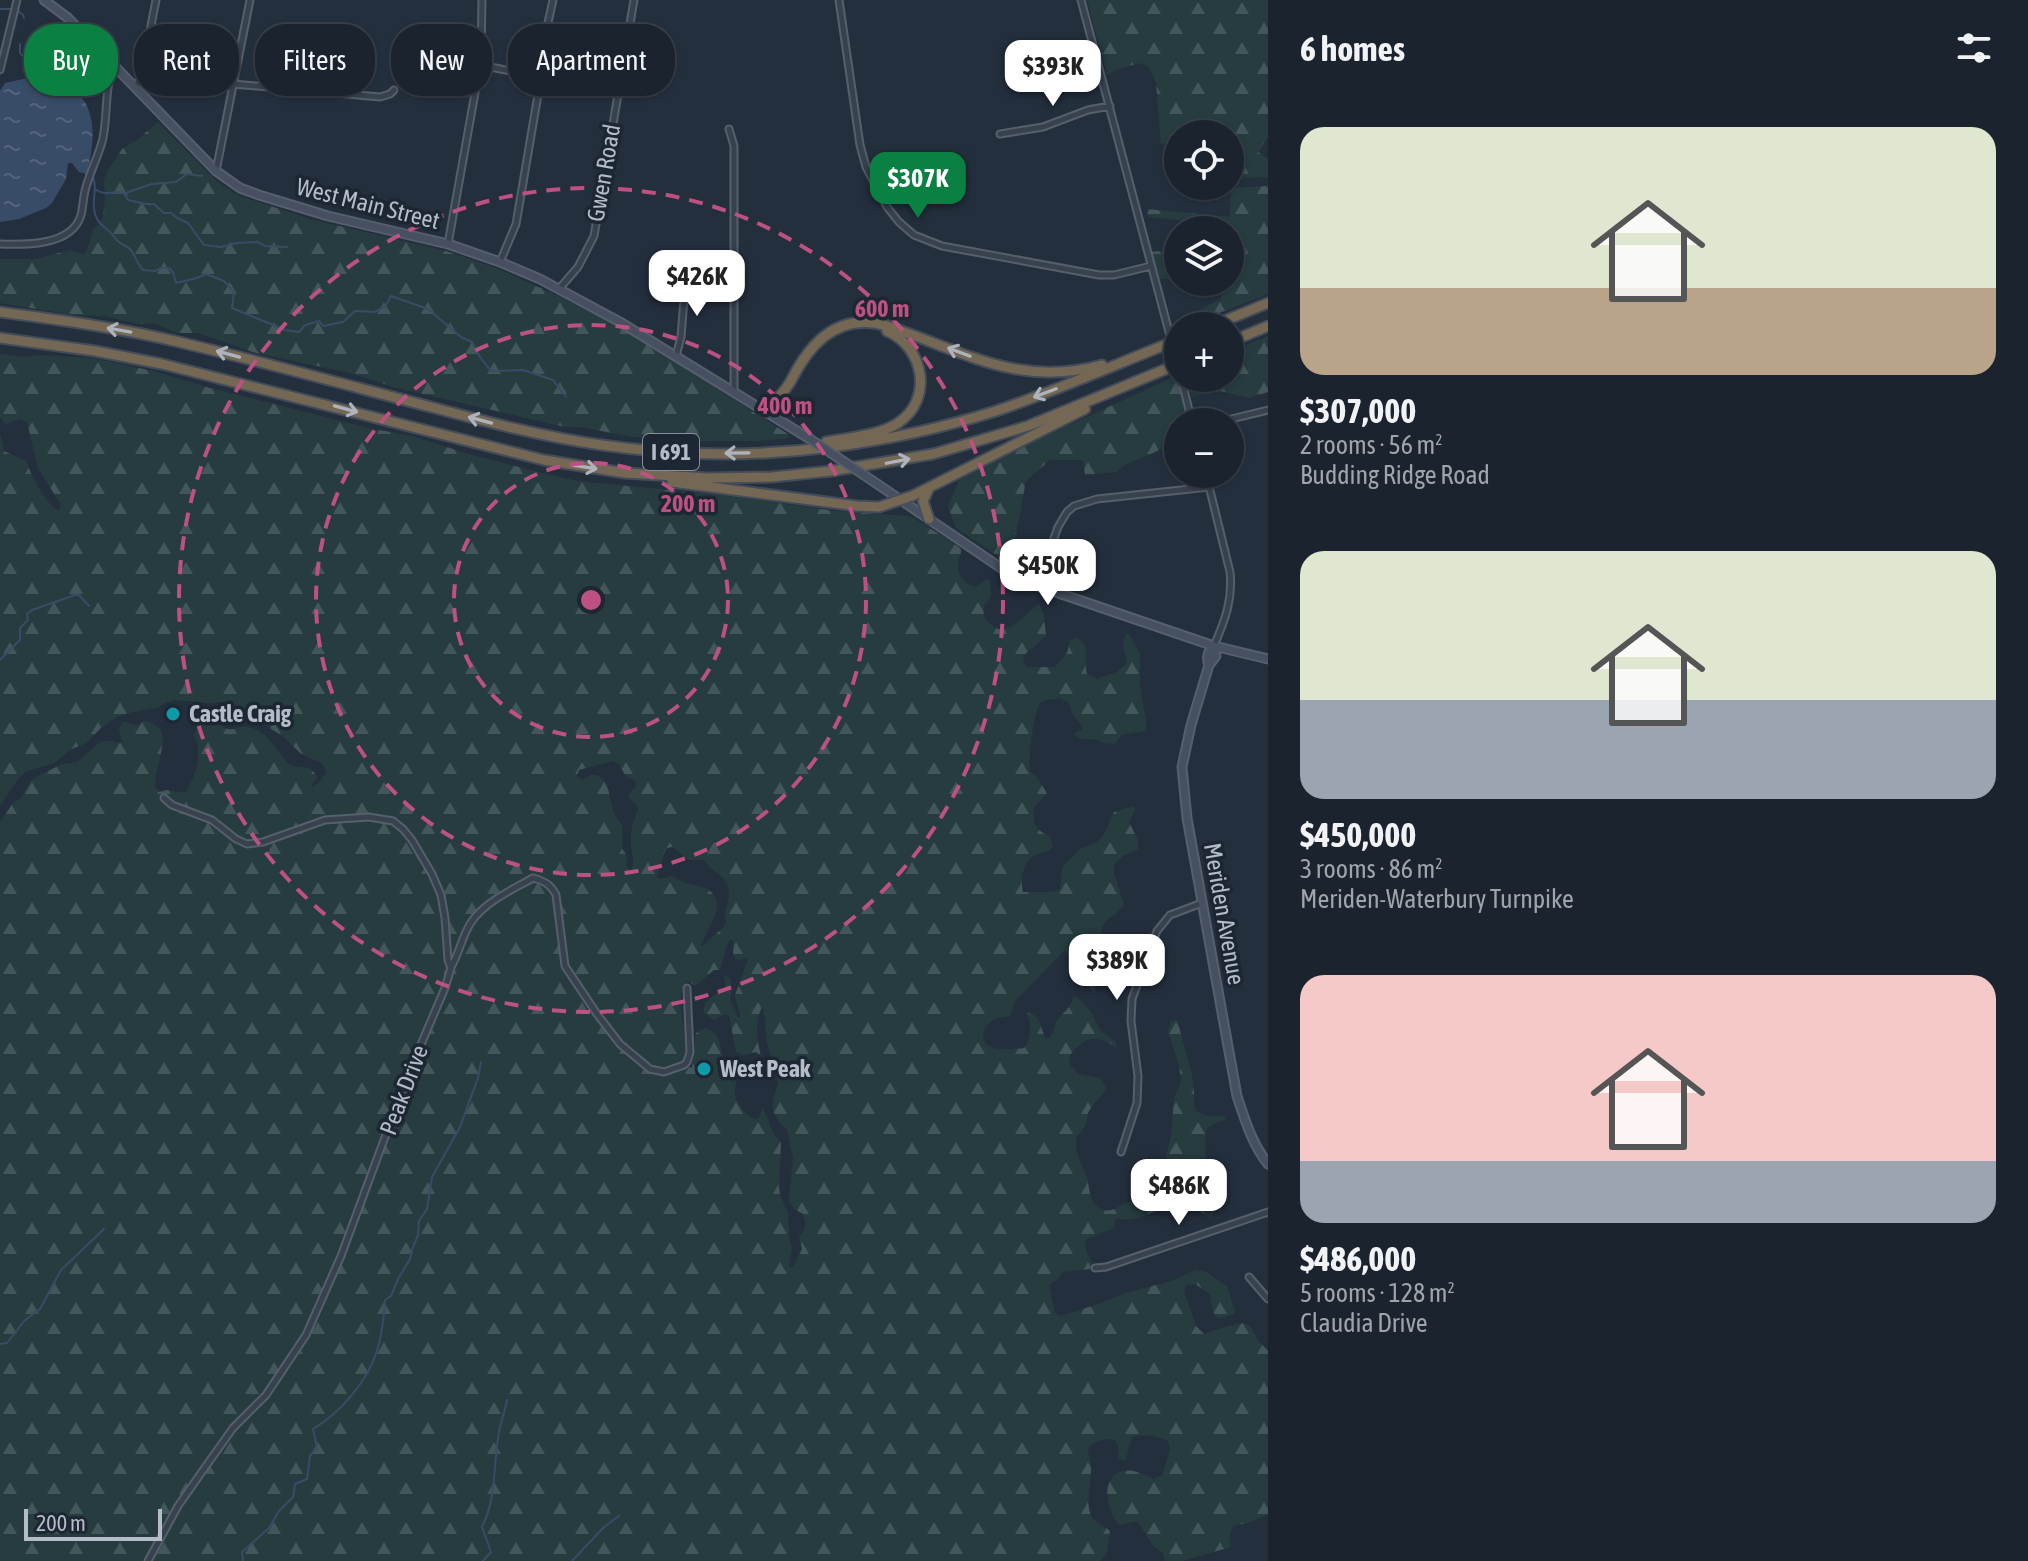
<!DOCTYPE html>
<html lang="en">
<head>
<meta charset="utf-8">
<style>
  body { margin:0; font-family:"Asap Condensed",sans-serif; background:#282f3a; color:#f1f3f6; height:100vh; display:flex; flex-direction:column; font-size:30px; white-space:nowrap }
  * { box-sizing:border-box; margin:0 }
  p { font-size:26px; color:#a0a4aa }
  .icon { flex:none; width:44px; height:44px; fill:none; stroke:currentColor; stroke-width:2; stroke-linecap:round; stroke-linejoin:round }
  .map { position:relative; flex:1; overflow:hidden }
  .sheet { display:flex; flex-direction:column; background:#1b232e; width:760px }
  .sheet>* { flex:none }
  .top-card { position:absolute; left:24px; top:24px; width:760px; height:72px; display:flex; gap:16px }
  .tools { position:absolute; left:1164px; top:120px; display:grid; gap:16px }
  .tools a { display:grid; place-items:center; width:80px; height:80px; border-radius:50%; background:#1b232e; box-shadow:0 2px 6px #0004,0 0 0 2px #39404a; font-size:40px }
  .scale { position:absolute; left:24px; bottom:20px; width:138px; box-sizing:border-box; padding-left:8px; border:4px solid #b4bcc9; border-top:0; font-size:22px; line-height:28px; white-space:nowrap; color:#b4bcc9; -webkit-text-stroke:6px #1d2633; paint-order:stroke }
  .price { position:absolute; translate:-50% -68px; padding:0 18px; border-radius:16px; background:#fff; color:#222; font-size:26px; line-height:52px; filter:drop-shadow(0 2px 4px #0008) }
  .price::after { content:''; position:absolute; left:50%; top:48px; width:24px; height:18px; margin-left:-12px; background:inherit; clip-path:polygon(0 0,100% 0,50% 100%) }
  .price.on { background:#0b8043; color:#fff }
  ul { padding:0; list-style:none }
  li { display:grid; align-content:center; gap:16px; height:424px; padding:0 32px }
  li span { display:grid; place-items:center; height:248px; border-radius:24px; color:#555 }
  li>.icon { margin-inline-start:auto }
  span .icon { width:144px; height:144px; fill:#fffc; stroke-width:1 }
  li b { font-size:34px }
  h2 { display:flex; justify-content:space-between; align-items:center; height:96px; padding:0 32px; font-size:34px }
  .chip { padding:0 28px; border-radius:32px; background:#1b232e; box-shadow:0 2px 6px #0004,0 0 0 2px #39404a; font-size:28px; line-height:72px }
  .chip.on { background:#0b8043; color:#fff }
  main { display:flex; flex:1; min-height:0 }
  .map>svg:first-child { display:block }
  .forest { fill:url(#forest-firs); fill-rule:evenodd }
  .water { fill:url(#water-ripples) }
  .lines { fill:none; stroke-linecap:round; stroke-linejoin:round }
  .stream { stroke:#394c67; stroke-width:2 }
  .minor-casing { stroke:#565f6c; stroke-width:9 }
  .secondary-casing { stroke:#565f6c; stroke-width:11 }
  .motorway-casing { stroke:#434c59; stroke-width:13 }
  .minor { stroke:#38414e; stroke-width:5 }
  .secondary { stroke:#465061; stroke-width:7 }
  .motorway { stroke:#746855; stroke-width:9 }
  .secondary-bridge-casing { stroke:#565f6c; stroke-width:11; stroke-linecap:butt }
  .motorway-bridge-casing { stroke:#434c59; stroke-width:13; stroke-linecap:butt }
  .secondary-bridge { stroke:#465061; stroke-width:7 }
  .motorway-bridge { stroke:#746855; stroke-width:9 }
  .oneway { stroke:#aeb4bd }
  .ring { fill:none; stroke:#bd5182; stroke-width:4; stroke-dasharray:14 10 }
  .culture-dot { fill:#0f9aa8; stroke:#1d2633; stroke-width:3 }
  .labels { text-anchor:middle; stroke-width:7; stroke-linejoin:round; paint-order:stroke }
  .shield { fill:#1d2633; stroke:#878f9c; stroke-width:2 }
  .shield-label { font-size:22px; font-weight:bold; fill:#b4bcc9 }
  .street-label { font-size:24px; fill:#b4bcc9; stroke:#1d2633 }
  .poi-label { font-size:24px; font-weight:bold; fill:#b4bcc9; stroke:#1d2633; text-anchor:start }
  .centre { fill:#bd5182; stroke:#1d2633; stroke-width:4 }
  .ring-label { font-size:24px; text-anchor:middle; font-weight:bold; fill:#bd5182; stroke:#1d2633; stroke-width:7; stroke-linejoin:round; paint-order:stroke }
</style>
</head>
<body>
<main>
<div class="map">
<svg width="1268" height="1561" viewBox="0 0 1268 1561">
  <defs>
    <pattern id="forest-firs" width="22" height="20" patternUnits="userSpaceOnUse" patternTransform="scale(2)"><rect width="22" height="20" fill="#263c3f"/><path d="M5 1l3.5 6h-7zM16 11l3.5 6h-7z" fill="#435659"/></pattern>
    <pattern id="water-ripples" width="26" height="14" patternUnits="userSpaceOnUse" patternTransform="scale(2)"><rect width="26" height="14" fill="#394c67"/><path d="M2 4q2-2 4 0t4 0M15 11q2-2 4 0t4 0" fill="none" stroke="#53647b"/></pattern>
  </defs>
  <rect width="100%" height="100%" fill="#242f3e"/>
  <path class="forest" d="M1087,0H1268V137L1258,152L1268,159V177L1230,178V134H1224V126L1197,134H1178V140L1161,144L1156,82L1149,67L1141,63L1121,68L1107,75Z
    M158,122L215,180L237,195L310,219L446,251L496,268L554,294L617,326L788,434L789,437L783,439L758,441H694L632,437L581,427H565L393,387L350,373L256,353L198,333H176L155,323L138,324L104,316L73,315L0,303V259H35L70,250L83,254L86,253L93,230L99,225L103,216L105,199L104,180L108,170L122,149L137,140Z
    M1268,186V294L1186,326H1178V329L1173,331L1177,322L1222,298L1220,284L1214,282H1230V230H1201L1200,222L1148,217L1147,209L1230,217L1231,188Z
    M1178,249V278L1159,279L1151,252Z
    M1268,336V392L1249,398L1220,391L1192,397L1186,378H1230V352Z
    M0,354L25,357L40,355L93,358L158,372L206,387L369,428L412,436L472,455L546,474L578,481L720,495L836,511L907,516L914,518L962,549C961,554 958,558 958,562C956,575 965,585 976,587L986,580H989L991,596C989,600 985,603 984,607C981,617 992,630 1002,629C1015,628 1030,611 1039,604L1044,615L1046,636L1023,656L1024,662L1028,667H1055L1067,653L1070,640L1076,638C1094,646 1083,661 1087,674L1097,679L1117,672L1127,663L1123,644L1126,634H1129L1140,654V686L1146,720L1145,731L1121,735L1115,744L1105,743L1094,739H1079L1074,734L1082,729V726L1072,713L1069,703L1060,698C1054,699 1045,699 1041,702C1033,709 1028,762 1030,772L1036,776L1047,793L1034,807C1032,826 1035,828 1050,837L1053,846L1049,851C1045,852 1040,853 1035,855C1023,860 1020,881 1023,892H1047L1059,890C1063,882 1060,877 1062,869C1065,861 1076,855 1081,848C1105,843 1104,832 1114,812L1133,806L1135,809L1129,822L1138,840V849L1123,856L1114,864V874L1124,905C1117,916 1096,921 1103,938C1105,943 1109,947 1110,951C1106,959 1099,959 1096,966C1092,973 1096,986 1096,994C1081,979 1084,962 1064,951L1015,1001L1010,1016C1006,1017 1002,1017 998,1018C985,1021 976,1040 991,1047C1000,1051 1014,1049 1024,1048C1032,1037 1032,1027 1027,1014L1029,1012L1038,1018L1045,1038H1050C1054,1032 1054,1025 1058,1019C1065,1010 1070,1010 1073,997H1077L1091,1012L1100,1030L1116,1043L1117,1049C1098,1033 1083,1036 1069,1057L1071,1066L1078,1074L1100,1078L1106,1088C1103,1097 1096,1100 1091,1108C1086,1114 1088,1119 1085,1126C1082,1132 1076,1134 1076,1142C1075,1155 1083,1165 1087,1178C1090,1189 1089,1205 1103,1210C1114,1213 1122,1203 1133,1201C1144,1199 1153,1199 1158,1187L1171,1137L1174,1098L1181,1081L1179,1065L1168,1031L1171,1021L1176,1020L1178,1021C1182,1044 1192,1066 1194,1090C1195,1098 1190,1108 1200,1113C1206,1117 1217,1115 1225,1117V1120C1220,1122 1212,1124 1208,1128C1200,1138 1211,1196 1214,1210L1213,1216L1211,1218L1205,1215L1186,1199C1163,1203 1142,1225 1117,1218L1115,1221L1114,1228L1085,1240L1086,1251L1092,1263L1090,1269L1063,1272L1059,1278L1049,1285L1055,1313L1061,1316L1098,1304L1122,1294L1171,1281L1196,1270L1206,1272L1227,1286L1235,1311L1234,1314L1220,1318L1214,1315L1210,1294L1195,1284L1186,1285L1184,1291L1196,1326L1204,1334L1227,1326L1244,1323L1250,1326L1257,1339L1268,1351V1514L1251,1522L1233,1526L1230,1535L1231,1547L1182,1561H1165L1163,1553L1153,1546L1139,1523C1131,1519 1125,1527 1118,1524C1095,1491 1110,1453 1153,1479L1161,1476L1163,1473L1170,1450L1168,1441C1158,1436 1142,1433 1132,1437L1126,1459L1124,1461L1119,1459L1118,1446L1115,1440C1106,1437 1094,1441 1088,1448C1088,1455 1091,1461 1091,1468C1092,1484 1083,1506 1094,1520C1099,1525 1106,1527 1110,1531L1107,1553L1100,1561H0V822L13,803L21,798L31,781L38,776L62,764L77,762L100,742L106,741L122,743L119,729L122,722H127L137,726L142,722L149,721C153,724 157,726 160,729C168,742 154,772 155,787L159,792L167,790L185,793C195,779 204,751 194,736L201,714L207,709C214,715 214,722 223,727C233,733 238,725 248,727C269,731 277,752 290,765C301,769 313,764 317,778L311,786L312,788L321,780L326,772L323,764L300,753L284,737L232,705L222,702L206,703L176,700L164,703L156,708L133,712L117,717L101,728L86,743L70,750L54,763L25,772L18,779L0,806V434L4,451L26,461C33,479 42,498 57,510L60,509L61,505L38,468L27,422L19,419L7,424L4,423L0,416ZM612,761L619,764L625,775L635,781L636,787L631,791L628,797L638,806V809C634,820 630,831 631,843C631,854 636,861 631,871L627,867L626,854L622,849V826L613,811L607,784L597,775H591L582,780L577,776L579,770ZM673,847L688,860H704L713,870L723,878L728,886L729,896L725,912L726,922L723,928L701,947C705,930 734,898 702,887C691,884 681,883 672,876L660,879L657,877L665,851L667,848ZM731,939L734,943L733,953L735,959L740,960L746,957L748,959L735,995C736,1003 740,1009 740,1017L738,1018L730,999L731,981L728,977L724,975L726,987C717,995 702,999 704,1013L714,1020L723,1015H729L736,1052L744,1055L756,1052L761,1056C757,1039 754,1024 762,1007L764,1010L767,1042L778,1083L773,1101V1111L778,1120L787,1130L793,1158L789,1201L794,1209L803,1214C807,1224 806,1229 799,1237L802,1249L793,1267L790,1268L789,1264L792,1248L789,1235L788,1212L780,1195L779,1187L781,1143L773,1133L763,1108L759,1117L756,1119C746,1116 736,1104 735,1093C734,1085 739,1074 740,1066L734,1058L728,1060H725C717,1046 725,1035 705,1028L696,1033L692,1068L689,1067L683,1060C684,1057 686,1050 686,1047C686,1029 673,995 688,981L695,986L714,970H720L727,944Z
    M1176,376L1187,422H1178V442L1125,465L1117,472L1085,475L1083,460H1050L1026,481L1013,550L1010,556L1001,558L956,528L948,506L959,480L1045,436Z"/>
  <path class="water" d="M60,61C71,67 73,81 78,93C80,97 84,100 86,104C97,127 92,150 87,174L79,172L72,163H68L66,179L52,203L46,208L19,219L0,222V91L5,83L42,75Z"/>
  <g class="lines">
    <path class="stream" d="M0,9H10
      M17,10L23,15L24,18
      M20,44V53L37,75
      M93,177C98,189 91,201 95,214C98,224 104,226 111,233C113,235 117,241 119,242C125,247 124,244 130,249C136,255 136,263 143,270L155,271L161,268H169L173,272L176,283L197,278L206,274L224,281L234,292L232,308L285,330L299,332L305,325L319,321L323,326L343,322L355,311L374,312L385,307L391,296L428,309L461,337L472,342L480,357L491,371L523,370L553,380L566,397
      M95,189C104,197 115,190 124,193L128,200L145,204H154L164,213H171L177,218L188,223L204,245L221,247L237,243L258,242L265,246L287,247
      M126,196L128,192L152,184L176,182L187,174L202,176
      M0,660L20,640V628L28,620L27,614L32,610L75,595H79L89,606
      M0,1344L7,1343L24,1321L40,1309L61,1270L104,1229
      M243,1561L242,1552L269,1528L279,1511L293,1497L295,1484L307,1479L310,1456L317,1448L313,1429C340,1413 367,1382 377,1351C382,1334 384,1318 385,1300L391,1296L398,1279L410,1259L412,1250L418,1235L419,1221L427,1209L432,1177L460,1127L478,1078L481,1062
      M483,1561L491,1552L482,1527C497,1498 493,1463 499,1432C501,1421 505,1411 507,1400
      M572,1561L604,1527L619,1516"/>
    <defs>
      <path id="minor" d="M839,0L860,145L866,167L887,207L899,222L914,235L942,246L1099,275H1114L1151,266
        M1081,0L1178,366
        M541,54L553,0
        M481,57L482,0
        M0,70L17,0
        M233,84L380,97L390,94L394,90
        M136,88L142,72L156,0
        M729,129L734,146V392
        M1000,134L1043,127L1088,110L1110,106
        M216,171L250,0
        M0,244C25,245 72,246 81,215C83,207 83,199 85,191C89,173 99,156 103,138C108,114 104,88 114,66
        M448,244L480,65L541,77L516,224L500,262
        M559,289L578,267L594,236L634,0
        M676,356L681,337L686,274
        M1181,378L1192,422
        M1219,422L1268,410
        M1206,474L1230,572C1233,600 1225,620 1214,646
        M1037,586L1058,527L1067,512L1074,506L1097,499L1209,487
        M451,967C460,952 462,935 472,921C485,902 513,889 533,878C545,881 551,885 556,895L565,966L597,1014L620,1044L650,1069L664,1072L684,1065L687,1062L690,1052L687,988
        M1121,1152L1137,1103L1138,1076L1131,1021L1132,999L1157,931L1170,915L1202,903
        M1095,1268L1106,1267L1268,1212
        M1249,1277L1268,1299
        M148,1561L178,1506L206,1466L233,1428L266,1395L306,1335L341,1256L408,1075L445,988L451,968L448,960L445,918L441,895L432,874L412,840L403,829L393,821L369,817L325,820L263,842L247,844L236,839L212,820L172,805L164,798"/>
      <path id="secondary" d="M44,0L68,18L216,171L240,188L259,195L328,216L448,244L500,262L540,279L620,322L810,439
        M864,475L1001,568L1026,582L1214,646L1268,659
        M1214,646C1208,650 1206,658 1209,665L1191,725L1182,767L1187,818L1237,1096C1245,1120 1252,1144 1268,1164
        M1209,665L1216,656L1214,646"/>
      <path id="motorway" d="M0,312C60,320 120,328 179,342C263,362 347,385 431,407C487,422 544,437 602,445C677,456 755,457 831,447C887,440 942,428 996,411C1052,392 1105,369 1160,347
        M1212,326L1268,303
        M0,338L95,351L162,364L544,460L625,473L708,478L772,477L831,471L933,454L1028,426L1166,369
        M1230,342L1268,326
        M766,412C775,401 787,390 793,377C812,340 841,312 887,326C964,351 1018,388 1102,365
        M826,442C847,438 881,435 898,423C934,399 924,347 887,331
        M672,482L857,506L879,507L912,496L1085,409
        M929,519L923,501L929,488"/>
    </defs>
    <use href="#minor" class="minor-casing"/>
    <use href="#secondary" class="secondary-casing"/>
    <use href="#motorway" class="motorway-casing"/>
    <use href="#minor" class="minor"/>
    <use href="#secondary" class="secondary"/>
    <use href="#motorway" class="motorway"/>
    <defs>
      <path id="secondary-bridge" d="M810,439L864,475"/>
      <path id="motorway-bridge" d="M1160,347L1178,340
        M1166,369L1178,364"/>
    </defs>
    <use href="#secondary-bridge" class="secondary-bridge-casing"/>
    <use href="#motorway-bridge" class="motorway-bridge-casing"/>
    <use href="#secondary-bridge" class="secondary-bridge"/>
    <use href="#motorway-bridge" class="motorway-bridge"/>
  </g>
  <defs><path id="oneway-shaft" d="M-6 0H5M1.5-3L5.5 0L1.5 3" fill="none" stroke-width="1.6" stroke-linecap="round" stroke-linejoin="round" transform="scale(2)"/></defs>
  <g class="oneway">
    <use href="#oneway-shaft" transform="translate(119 330) rotate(-170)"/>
    <use href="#oneway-shaft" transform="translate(959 352) rotate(-159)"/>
    <use href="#oneway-shaft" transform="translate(228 354) rotate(-165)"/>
    <use href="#oneway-shaft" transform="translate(1045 393) rotate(159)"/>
    <use href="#oneway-shaft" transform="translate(346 409) rotate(15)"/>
    <use href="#oneway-shaft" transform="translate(480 420) rotate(-165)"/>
    <use href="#oneway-shaft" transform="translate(737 453) rotate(179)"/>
    <use href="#oneway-shaft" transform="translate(898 461) rotate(-11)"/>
    <use href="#oneway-shaft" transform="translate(585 467) rotate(9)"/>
  </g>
  <g class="ring">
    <circle cx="591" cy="600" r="137"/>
    <circle cx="591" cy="600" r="275"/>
    <circle cx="591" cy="600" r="412"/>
  </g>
  <g class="culture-dot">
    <circle cx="173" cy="714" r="8"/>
    <circle cx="704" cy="1069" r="8"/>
  </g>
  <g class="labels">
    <rect class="shield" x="643" y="434" width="56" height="36" rx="6"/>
    <g class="shield-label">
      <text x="671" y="460">I 691</text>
    </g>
    <g class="street-label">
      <text transform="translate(604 173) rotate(-80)" y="8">Gwen Road</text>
      <text transform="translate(368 204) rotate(14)" y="8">West Main Street</text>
      <text transform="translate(1224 914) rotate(80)" y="8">Meriden Avenue</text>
      <text transform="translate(404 1090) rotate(-69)" y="8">Peak Drive</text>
    </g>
    <g class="poi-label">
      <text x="189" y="722">Castle Craig</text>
      <text x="720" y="1077">West Peak</text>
    </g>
  </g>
  <circle cx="591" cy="600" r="12" class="centre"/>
  <g class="ring-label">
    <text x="882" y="317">600 m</text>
    <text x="785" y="414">400 m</text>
    <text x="688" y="512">200 m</text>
  </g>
</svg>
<div class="tools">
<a><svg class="icon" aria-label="locate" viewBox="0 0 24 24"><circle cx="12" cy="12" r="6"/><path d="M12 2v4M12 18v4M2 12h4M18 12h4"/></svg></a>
<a><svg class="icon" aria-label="layers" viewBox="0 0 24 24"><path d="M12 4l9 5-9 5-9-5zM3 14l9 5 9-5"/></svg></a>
<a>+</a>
<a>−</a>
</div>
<div class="scale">200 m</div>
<b class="price" style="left:1053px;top:108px">$393K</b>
<b class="price on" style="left:918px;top:220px">$307K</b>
<b class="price" style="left:697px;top:318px">$426K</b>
<b class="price" style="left:1048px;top:607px">$450K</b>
<b class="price" style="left:1117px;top:1002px">$389K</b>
<b class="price" style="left:1179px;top:1227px">$486K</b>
<div class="top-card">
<a class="chip on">Buy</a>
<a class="chip">Rent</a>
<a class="chip">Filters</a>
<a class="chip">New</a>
<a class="chip">Apartment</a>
</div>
</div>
<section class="sheet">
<h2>6 homes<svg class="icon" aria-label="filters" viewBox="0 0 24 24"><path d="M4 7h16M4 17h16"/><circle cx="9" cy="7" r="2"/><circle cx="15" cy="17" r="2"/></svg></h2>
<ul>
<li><span style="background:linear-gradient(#dfe7d0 65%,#b9a48a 0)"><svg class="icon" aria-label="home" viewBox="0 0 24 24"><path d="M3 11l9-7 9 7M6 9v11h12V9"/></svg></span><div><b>$307,000</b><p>2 rooms · 56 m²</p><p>Budding Ridge Road</p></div></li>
<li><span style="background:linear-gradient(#dfe7d0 60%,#9aa5b1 0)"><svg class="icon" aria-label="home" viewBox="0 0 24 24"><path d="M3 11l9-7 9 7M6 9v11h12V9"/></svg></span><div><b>$450,000</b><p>3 rooms · 86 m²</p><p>Meriden-Waterbury Turnpike</p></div></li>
<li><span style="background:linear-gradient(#f6c9c9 75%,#9aa5b1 0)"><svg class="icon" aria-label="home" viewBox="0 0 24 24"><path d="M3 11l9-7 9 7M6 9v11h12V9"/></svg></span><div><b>$486,000</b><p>5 rooms · 128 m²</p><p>Claudia Drive</p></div></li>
</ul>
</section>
</main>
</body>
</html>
